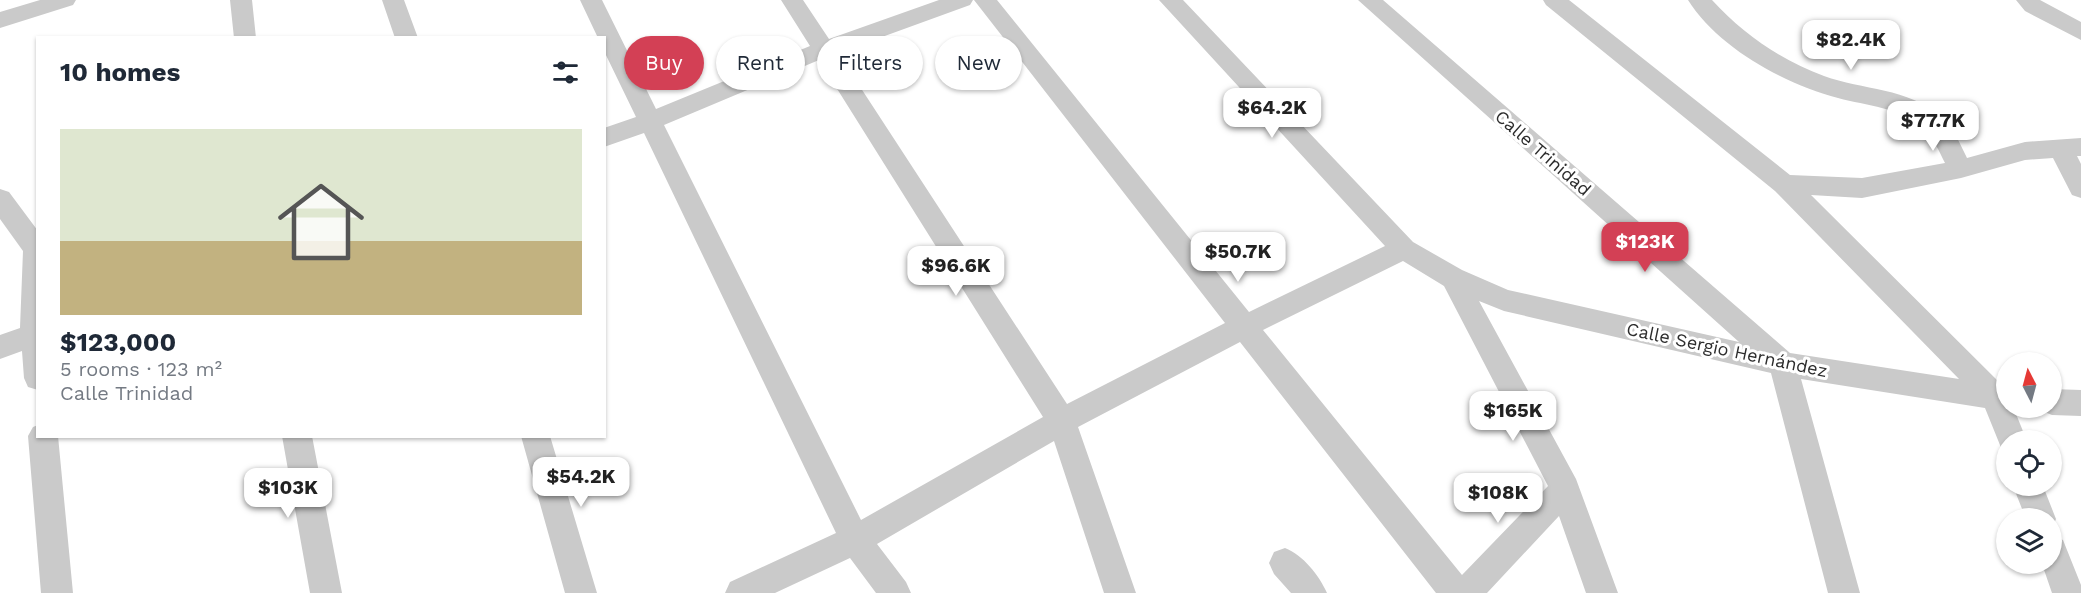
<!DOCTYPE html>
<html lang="en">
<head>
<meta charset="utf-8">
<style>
  body { margin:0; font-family:"Work Sans",sans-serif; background:#f6f6f7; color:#1f2937; height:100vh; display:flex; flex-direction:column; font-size:22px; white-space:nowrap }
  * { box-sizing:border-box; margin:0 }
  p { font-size:20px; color:#747a83 }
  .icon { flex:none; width:33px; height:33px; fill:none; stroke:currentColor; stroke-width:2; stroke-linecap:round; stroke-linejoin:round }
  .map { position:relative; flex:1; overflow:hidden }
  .sheet { position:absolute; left:36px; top:36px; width:570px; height:402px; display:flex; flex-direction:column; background:#fff; border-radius:0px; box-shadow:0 2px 4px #0004 }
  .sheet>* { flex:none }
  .guide { position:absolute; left:624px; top:36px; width:570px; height:54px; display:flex; gap:12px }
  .needle { width:39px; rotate:354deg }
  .fabs { position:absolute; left:1996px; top:352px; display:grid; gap:12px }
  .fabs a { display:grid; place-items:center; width:66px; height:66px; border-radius:50%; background:#fff; box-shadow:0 2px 4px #0004; font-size:30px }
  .price { position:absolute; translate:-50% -51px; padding:0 14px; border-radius:12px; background:#fff; color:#222; font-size:20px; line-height:39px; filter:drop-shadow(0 2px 3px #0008) }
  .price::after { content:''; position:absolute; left:50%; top:36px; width:18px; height:14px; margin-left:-9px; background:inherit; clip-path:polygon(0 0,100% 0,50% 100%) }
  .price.active { background:#d34055; color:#fff }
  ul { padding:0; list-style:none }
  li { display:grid; align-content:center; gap:12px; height:318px; padding:0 24px }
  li+li { border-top:2px solid #e0e1e3 }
  li span { display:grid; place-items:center; height:186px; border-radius:0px; color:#555 }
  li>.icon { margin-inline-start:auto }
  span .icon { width:108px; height:108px; fill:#fffc; stroke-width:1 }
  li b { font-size:26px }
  h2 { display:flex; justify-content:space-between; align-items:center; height:72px; padding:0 24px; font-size:26px }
  .chip { padding:0 21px; border-radius:27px; background:#fff; box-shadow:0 2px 4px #0004; font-size:21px; line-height:54px }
  .chip.active { background:#d34055; color:#fff }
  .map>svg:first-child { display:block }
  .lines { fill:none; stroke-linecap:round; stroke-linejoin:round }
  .minor { fill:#cacaca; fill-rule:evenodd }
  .labels { text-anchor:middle; stroke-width:6; stroke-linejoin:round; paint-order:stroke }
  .street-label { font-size:18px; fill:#2d2d2d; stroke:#fff }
</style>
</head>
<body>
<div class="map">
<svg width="2081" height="593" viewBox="0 0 2081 593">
  <rect width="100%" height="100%" fill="#fff"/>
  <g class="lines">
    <path class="minor" d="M40,0H76L73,5L0,28V12Z
      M230,0H252L256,38H234Z
      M382,0H404L418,38H395Z
      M580,0H602L656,109L810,46L781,0H803L829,39L939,0H973L970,5L838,53L1067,404L1225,323L974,0H997L1249,312L1385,246L1159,0H1183L1413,242L1462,270L1508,290L1739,342L1358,0H1383L1790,353L1959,379L1775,191L1546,5L1543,0H1569L1790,175L1862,178L1945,163C1939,151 1933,137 1923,128C1900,107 1867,106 1838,98C1785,84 1718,48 1688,0H1712C1743,34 1781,60 1824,76C1862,90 1909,88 1940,116C1953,126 1960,144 1967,158L2025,142L2081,138V156H2077L2081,164V198L2072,195L2053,158L2025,160L1961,178L1862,198L1811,195L2003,386L2007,387V408H2017L2014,409L2027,441H2007V452L2002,450L1985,408L1801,379L1860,593H1828L1771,373L1504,311L1479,301L1576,479L1618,593H1586L1559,516L1487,593H1436L1240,342L1078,427L1136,593H1104L1054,441L877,544L906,582L911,593H876L850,558L775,593H725L730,582L836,533L644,133L604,147V128L636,117L604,51V38H598ZM819,60L1043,417L861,520L664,125ZM1403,261L1444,286L1548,486L1462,575L1263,330Z
      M2016,0H2040L2081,22V40L2025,11Z
      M0,189L9,192L38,231V390L28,387L24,378L22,351L0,359V335L20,328L23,251L0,219Z
      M2052,389L2081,390V416L2052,415L2042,411L2040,408H2052Z
      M38,425V436H58L73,593H41L28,436L33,427Z
      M282,436H312L342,593H310Z
      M521,436H550L597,593H565Z
      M2013,486H2043L2056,519L2052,529V519H2026Z
      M2052,535L2063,540L2081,585V593H2052L2042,564H2052Z
      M1285,548C1303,555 1319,575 1327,593H1291L1274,574L1269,563L1274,552Z"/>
  </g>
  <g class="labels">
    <g class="street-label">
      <text transform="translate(1543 153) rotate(41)" y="6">Calle Trinidad</text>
      <text transform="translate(1727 350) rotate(12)" y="6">Calle Sergio Hernández</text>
    </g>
  </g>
</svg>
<div class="fabs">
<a><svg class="needle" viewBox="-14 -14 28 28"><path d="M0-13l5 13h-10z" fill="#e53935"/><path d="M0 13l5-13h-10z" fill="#747a83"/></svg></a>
<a><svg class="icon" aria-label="locate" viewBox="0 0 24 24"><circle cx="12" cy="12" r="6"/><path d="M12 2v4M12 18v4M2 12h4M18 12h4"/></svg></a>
<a><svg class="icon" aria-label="layers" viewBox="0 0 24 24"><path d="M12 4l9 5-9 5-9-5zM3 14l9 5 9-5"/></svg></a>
</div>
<b class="price" style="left:1851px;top:71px">$82.4K</b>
<b class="price" style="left:1272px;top:139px">$64.2K</b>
<b class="price" style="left:1933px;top:152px">$77.7K</b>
<b class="price active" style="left:1645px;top:273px">$123K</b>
<b class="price" style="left:1238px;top:283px">$50.7K</b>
<b class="price" style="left:956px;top:297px">$96.6K</b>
<b class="price" style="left:1513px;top:442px">$165K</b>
<b class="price" style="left:581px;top:508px">$54.2K</b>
<b class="price" style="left:288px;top:519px">$103K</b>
<b class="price" style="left:1498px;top:524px">$108K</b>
<div class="guide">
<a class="chip active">Buy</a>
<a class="chip">Rent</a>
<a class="chip">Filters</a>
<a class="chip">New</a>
</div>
<section class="sheet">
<h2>10 homes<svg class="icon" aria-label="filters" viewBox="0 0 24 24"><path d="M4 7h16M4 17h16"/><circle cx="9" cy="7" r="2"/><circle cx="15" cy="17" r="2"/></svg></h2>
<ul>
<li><span style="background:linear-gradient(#dfe7d0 60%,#c2b280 0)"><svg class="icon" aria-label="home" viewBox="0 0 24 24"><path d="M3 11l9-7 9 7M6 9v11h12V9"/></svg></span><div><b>$123,000</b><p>5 rooms · 123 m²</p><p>Calle Trinidad</p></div></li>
</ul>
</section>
</div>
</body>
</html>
